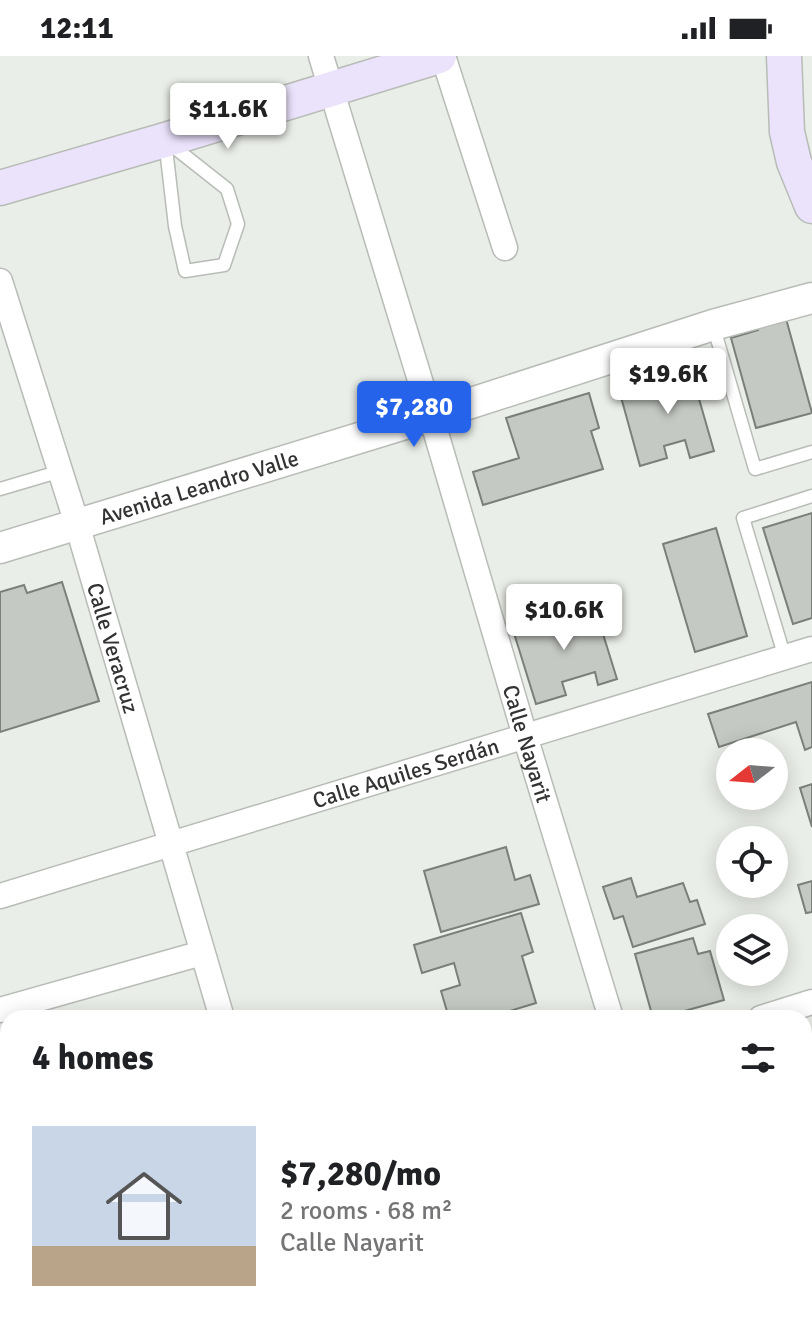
<!DOCTYPE html>
<html lang="en">
<head>
<meta charset="utf-8">
<style>
  body { margin:0; font-family:Signika,sans-serif; background:#f2f2f2; color:#202124; height:100vh; display:flex; flex-direction:column; font-size:30px; white-space:nowrap }
  * { box-sizing:border-box; margin:0 }
  p { font-size:26px; color:#757577 }
  .icon { flex:none; width:44px; height:44px; fill:none; stroke:currentColor; stroke-width:2; stroke-linecap:round; stroke-linejoin:round }
  .map { position:relative; flex:1; overflow:hidden }
  .panel { position:absolute; left:0px; top:954px; width:812px; height:314px; display:flex; flex-direction:column; background:#fff; border-radius:24px 24px 0 0; box-shadow:0 4px 20px #0003 }
  .panel>* { flex:none }
  .needle { width:52px; rotate:253deg }
  .tools { position:absolute; left:716px; top:682px; display:grid; gap:16px }
  .tools a { display:grid; place-items:center; width:72px; height:72px; border-radius:50%; background:#fff; box-shadow:0 4px 20px #0003; font-size:40px }
  .price { position:absolute; translate:-50% -68px; padding:0 18px; border-radius:8px; background:#fff; color:#222; font-size:26px; line-height:52px; filter:drop-shadow(0 2px 4px #0008) }
  .price::after { content:''; position:absolute; left:50%; top:48px; width:24px; height:18px; margin-left:-12px; background:inherit; clip-path:polygon(0 0,100% 0,50% 100%) }
  .price.on { background:#2563eb; color:#fff }
  ul { padding:0; list-style:none }
  li { display:flex; align-items:center; gap:24px; height:200px; padding:0 32px }
  li+li { border-top:2px solid #e0e0e0 }
  li span { display:grid; place-items:center; flex:none; width:224px; height:160px; border-radius:0px; color:#555 }
  li>.icon { margin-inline-start:auto }
  span .icon { width:96px; height:96px; fill:#fffc; stroke-width:1 }
  li b { font-size:34px }
  h2 { display:flex; justify-content:space-between; align-items:center; height:96px; padding:0 32px; font-size:34px }
  .status { display:flex; justify-content:space-between; align-items:center; height:56px; padding:0 40px; background:#fff; direction:ltr }
  .status svg { height:22px; fill:currentColor }
  .map>svg:first-child { display:block }
  .building { fill:#c5c9c3; stroke:#7b7f79; stroke-width:2 }
  .lines { fill:none; stroke-linecap:round; stroke-linejoin:round }
  .service-casing { stroke:#b8bcb6; stroke-width:15 }
  .minor-casing { stroke:#b8bcb6; stroke-width:27 }
  .tertiary-casing { stroke:#b8bcb6; stroke-width:33 }
  .secondary-casing { stroke:#b8bcb6; stroke-width:37 }
  .service { stroke:#fff; stroke-width:12 }
  .minor { stroke:#fff; stroke-width:24 }
  .tertiary { stroke:#fff; stroke-width:30 }
  .secondary { stroke:#ebe2fb; stroke-width:34 }
  .labels { text-anchor:middle; stroke-width:8; stroke-linejoin:round; paint-order:stroke }
  .street-label { font-size:22px; fill:#323432; stroke:#f7fcf5 }
</style>
</head>
<body>
<div class="status"><b>12:11</b><svg viewBox="0 0 49 12"><path d="M0 12V9h3v3zM5 12V6h3v6zM10 12V3h3v9zM15 12V0h3v12zM26 1h20v11H26zM47 4h2v5h-2z"/></svg></div>
<div class="map">
<svg width="812" height="1267" viewBox="0 0 812 1267">
  <rect width="100%" height="100%" fill="#eaeee8"/>
  <path class="building" d="M785,259L812,357L756,372L731,282L758,274L756,267Z
    M689,300L695,321L693,322L714,395L690,402L685,384L664,390L667,402L640,410L621,341L668,328L662,308Z
    M589,337L599,372L591,375L603,413L483,449L473,416L519,402L506,362Z
    M812,457V562L793,568L763,472Z
    M716,472L747,580L695,596L663,488Z
    M62,526L99,645L0,676V536L24,529L27,537Z
    M594,549L617,623L598,629L595,616L562,626L566,639L536,648L513,574Z
    M812,626V691L805,694L796,666L719,691L708,658Z
    M812,728V771L800,732Z
    M506,791L515,824L530,819L539,848L441,876L424,815Z
    M631,822L637,841L683,827L690,846L697,844L705,868L633,891L623,860L614,863L603,831Z
    M812,825V856L806,857L798,829Z
    M521,857L533,896L522,900L536,947L487,962H449L441,935L460,929L454,907L422,917L414,889Z
    M693,882L698,898L710,895L724,944L659,962H653L635,898Z"/>
  <g class="lines">
    <defs>
      <path id="service" d="M165,84L227,133L238,168L224,209L185,215L175,170Z
        M713,269L755,413L812,396
        M0,433L61,415
        M785,602L743,462L812,440"/>
      <g id="minor">
        <path id="s1" d="M321,0L431,360L525,680L611,962"/>
        <path d="M443,0L505,192"/>
        <path id="s2" d="M0,225L77,468L222,962"/>
        <path id="s3" d="M0,840L812,593"/>
        <path d="M0,954L202,897"/>
        <path d="M761,962L812,946"/>
        <path d="M0,1191L8,1189"/>
        <path d="M310,1260L312,1267"/>
        <path d="M700,1260L702,1267"/>
      </g>
      <g id="tertiary">
        <path id="s4" d="M0,492L431,360L713,269L812,242"/>
      </g>
      <path id="secondary" d="M784,0L787,76L794,106L812,150
        M0,132L165,84L439,0"/>
    </defs>
    <use href="#service" class="service-casing"/>
    <use href="#minor" class="minor-casing"/>
    <use href="#tertiary" class="tertiary-casing"/>
    <use href="#secondary" class="secondary-casing"/>
    <use href="#service" class="service"/>
    <use href="#minor" class="minor"/>
    <use href="#tertiary" class="tertiary"/>
    <use href="#secondary" class="secondary"/>
  </g>
  <g class="labels">
    <g class="street-label">
      <text dy="8" stroke="none"><textPath href="#s4" startOffset="208">Avenida Leandro Valle</textPath></text>
      <text dy="8" stroke="none"><textPath href="#s2" startOffset="384">Calle Veracruz</textPath></text>
      <text dy="8" stroke="none"><textPath href="#s1" startOffset="718">Calle Nayarit</textPath></text>
      <text dy="8" stroke="none"><textPath href="#s3" startOffset="424">Calle Aquiles Serdán</textPath></text>
    </g>
  </g>
</svg>
<div class="tools">
<a><svg class="needle" viewBox="-14 -14 28 28"><path d="M0-13l5 13h-10z" fill="#e53935"/><path d="M0 13l5-13h-10z" fill="#757577"/></svg></a>
<a><svg class="icon" aria-label="locate" viewBox="0 0 24 24"><circle cx="12" cy="12" r="6"/><path d="M12 2v4M12 18v4M2 12h4M18 12h4"/></svg></a>
<a><svg class="icon" aria-label="layers" viewBox="0 0 24 24"><path d="M12 4l9 5-9 5-9-5zM3 14l9 5 9-5"/></svg></a>
</div>
<b class="price" style="left:228px;top:95px">$11.6K</b>
<b class="price" style="left:668px;top:360px">$19.6K</b>
<b class="price on" style="left:414px;top:393px">$7,280</b>
<b class="price" style="left:564px;top:596px">$10.6K</b>
<section class="panel">
<h2>4 homes<svg class="icon" aria-label="filters" viewBox="0 0 24 24"><path d="M4 7h16M4 17h16"/><circle cx="9" cy="7" r="2"/><circle cx="15" cy="17" r="2"/></svg></h2>
<ul>
<li><span style="background:linear-gradient(#c9d6e8 75%,#b9a48a 0)"><svg class="icon" aria-label="home" viewBox="0 0 24 24"><path d="M3 11l9-7 9 7M6 9v11h12V9"/></svg></span><div><b>$7,280/mo</b><p>2 rooms · 68 m²</p><p>Calle Nayarit</p></div></li>
</ul>
</section>
</div>
</body>
</html>
